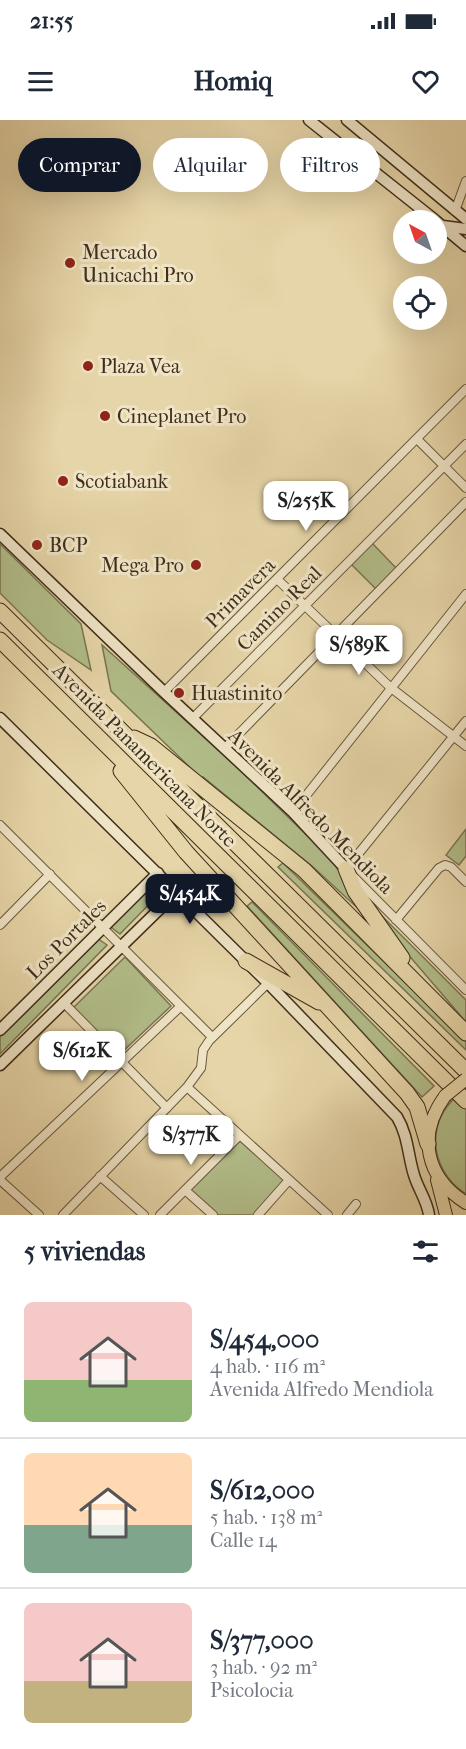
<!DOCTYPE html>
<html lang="es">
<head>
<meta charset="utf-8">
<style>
  body { margin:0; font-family:"IM FELL French Canon",serif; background:#f2f2f3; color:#1f2937; height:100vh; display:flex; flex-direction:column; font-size:22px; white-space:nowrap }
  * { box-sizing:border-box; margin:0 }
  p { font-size:20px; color:#747a83 }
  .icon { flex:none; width:33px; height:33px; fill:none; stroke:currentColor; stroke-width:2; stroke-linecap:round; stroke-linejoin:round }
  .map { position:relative; height:1095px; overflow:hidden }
  .panel { display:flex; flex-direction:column; background:#fff; flex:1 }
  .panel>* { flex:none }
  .guide { position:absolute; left:18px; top:18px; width:430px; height:54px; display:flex; gap:12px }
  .needle { width:39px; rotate:320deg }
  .controls { position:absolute; left:393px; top:90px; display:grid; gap:12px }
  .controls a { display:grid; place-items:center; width:54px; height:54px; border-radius:50%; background:#fff; box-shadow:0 6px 24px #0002; font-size:30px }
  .price { position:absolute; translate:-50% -51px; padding:0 14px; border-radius:12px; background:#fff; color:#222; font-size:20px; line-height:39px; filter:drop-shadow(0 2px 3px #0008) }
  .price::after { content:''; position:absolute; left:50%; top:36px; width:18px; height:14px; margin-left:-9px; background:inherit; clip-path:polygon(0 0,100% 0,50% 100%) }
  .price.on { background:#111827; color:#fff }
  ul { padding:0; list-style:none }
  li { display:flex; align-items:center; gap:18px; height:150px; padding:0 24px }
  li+li { border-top:2px solid #e0e1e3 }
  li span { display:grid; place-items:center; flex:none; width:168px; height:120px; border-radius:9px; color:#555 }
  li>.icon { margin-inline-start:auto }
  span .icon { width:72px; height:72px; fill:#fffc; stroke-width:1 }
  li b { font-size:26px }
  h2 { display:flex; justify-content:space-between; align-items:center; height:72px; padding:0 24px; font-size:26px }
  .pill { padding:0 21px; border-radius:27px; background:#fff; box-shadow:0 6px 24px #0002; font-size:21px; line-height:54px }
  .pill.on { background:#111827; color:#fff }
  .status { display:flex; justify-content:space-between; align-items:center; height:42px; padding:0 30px; background:#fff; direction:ltr }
  .status svg { height:16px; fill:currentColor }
  header { display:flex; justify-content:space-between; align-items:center; height:78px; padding:0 24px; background:#fff; font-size:27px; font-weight:800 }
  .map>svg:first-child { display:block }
  .green { fill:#b2be8a; stroke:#787652; stroke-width:1.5 }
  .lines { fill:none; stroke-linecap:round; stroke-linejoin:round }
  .street-casing { stroke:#68583e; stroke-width:10 }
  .secondary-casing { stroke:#3e2e1b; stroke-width:13 }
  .primary-casing { stroke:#3e2e1b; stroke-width:14 }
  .highway-casing { stroke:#3e2e1b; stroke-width:17 }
  .street { stroke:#efe4c6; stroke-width:8 }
  .secondary { stroke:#efe4c6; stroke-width:10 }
  .primary { stroke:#e6d5a8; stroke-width:12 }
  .highway { stroke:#e6d5a8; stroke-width:15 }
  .primary-bridge-casing { stroke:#3e2e1b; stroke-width:14; stroke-linecap:butt }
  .primary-bridge { stroke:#e6d5a8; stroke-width:12 }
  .poi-dot { fill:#8f2418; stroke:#efe4c6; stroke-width:2 }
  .labels { text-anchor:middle; stroke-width:6; stroke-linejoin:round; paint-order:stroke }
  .poi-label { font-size:20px; fill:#3e2e1b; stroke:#efe4c6; text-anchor:start }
  .street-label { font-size:20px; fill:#3e2e1b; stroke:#efe4c6 }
</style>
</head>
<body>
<div class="status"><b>21:55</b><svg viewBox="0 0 49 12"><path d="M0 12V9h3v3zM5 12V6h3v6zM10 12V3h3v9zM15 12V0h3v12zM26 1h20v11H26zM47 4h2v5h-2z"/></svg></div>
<header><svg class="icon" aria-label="menu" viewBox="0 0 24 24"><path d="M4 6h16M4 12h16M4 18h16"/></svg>Homiq<svg class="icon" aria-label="heart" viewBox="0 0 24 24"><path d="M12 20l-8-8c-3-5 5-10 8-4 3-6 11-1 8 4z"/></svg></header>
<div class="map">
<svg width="466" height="1095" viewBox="0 0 466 1095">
  <rect width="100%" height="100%" fill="#e6d5a8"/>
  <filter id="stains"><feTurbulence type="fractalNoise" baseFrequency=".00333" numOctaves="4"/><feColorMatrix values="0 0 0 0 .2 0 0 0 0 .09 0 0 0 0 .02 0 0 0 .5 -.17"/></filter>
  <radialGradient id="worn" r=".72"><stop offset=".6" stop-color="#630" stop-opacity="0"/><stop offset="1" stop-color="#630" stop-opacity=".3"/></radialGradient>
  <path class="green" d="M372,423L397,449L376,469L351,444Z
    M0,424L81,504L91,550L47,520L0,473Z
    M102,525L237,647L330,738L378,807L312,746L203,657L201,658L111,571Z
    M466,709V736L459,745L446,735Z
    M283,743L466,922V930L278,747Z
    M157,759L166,767L120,814L112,808V805Z
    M252,782L434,966L422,977L247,786Z
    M380,794L466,880V902L400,825Z
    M97,818L107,825L0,934V916Z
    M125,837L171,886L120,934L73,888Z
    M466,969V1074C426,1048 425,995 466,969Z
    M240,1018L286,1060L254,1095H216L188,1070Z"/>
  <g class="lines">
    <defs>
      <path id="street" d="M455,91L466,61
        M417,319L466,368
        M277,459L390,567L466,626
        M164,572L466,269
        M192,599L466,324
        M466,601L346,749L466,870
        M224,629L466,382
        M293,692L466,474
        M0,705L212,917
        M396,800L439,748L445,745L451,747L466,762
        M0,805L50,754
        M63,882L167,988
        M187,967L328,1095
        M100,1056L144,1095
        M0,1057L181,886
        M0,1060L39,1095
        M185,1070L213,1095
        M63,1095L187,967L201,948L203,930L209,921L268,863
        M160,1095L240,1015
        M258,1095L289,1060
        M347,1095L356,1084"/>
      <path id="secondary" d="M309,0L435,100
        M347,0L466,99
        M436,101L466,126
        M443,106L466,109
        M0,414L164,572L293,692L346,749
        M0,598L268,863L397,997C408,1015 408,1036 414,1055C418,1069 427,1080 429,1095
        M0,910L158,753
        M0,945L177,772"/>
      <path id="primary" d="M445,976C417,1015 425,1057 466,1083
        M437,1060L446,1095"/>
      <path id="highway" d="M0,491L466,951
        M0,520L466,981
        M134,618L151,626L304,750L466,913
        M121,651L186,732L407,973L417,987L428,1024
        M346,749L355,771L402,838
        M246,841L319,882"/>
    </defs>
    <use href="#street" class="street-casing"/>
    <use href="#secondary" class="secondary-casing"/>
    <use href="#primary" class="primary-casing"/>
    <use href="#highway" class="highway-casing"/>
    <use href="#street" class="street"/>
    <use href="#secondary" class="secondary"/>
    <use href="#primary" class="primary"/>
    <use href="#highway" class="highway"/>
    <defs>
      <path id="primary-bridge" d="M445,976L466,959"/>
    </defs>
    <use href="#primary-bridge" class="primary-bridge-casing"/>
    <use href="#primary-bridge" class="primary-bridge"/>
  </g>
  <g class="poi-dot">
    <circle cx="70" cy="143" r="6"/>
    <circle cx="88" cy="246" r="6"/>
    <circle cx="105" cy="296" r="6"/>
    <circle cx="63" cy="361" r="6"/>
    <circle cx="37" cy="425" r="6"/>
    <circle cx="196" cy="445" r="6"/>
    <circle cx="179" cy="573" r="6"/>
  </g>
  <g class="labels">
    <g class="poi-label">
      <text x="82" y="139">Mercado<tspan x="82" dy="23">Unicachi Pro</tspan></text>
      <text x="100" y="253">Plaza Vea</text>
      <text x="117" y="303">Cineplanet Pro</text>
      <text x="75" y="368">Scotiabank</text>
      <text x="49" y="432">BCP</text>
      <text x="184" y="452" text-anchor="end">Mega Pro</text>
      <text x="191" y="580">Huastinito</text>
    </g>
    <g class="street-label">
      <text transform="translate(240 473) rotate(-45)" y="7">Primavera</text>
      <text transform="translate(279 488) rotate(-45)" y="7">Camino Real</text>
      <text transform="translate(145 635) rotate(45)" y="7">Avenida Panamericana Norte</text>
      <text transform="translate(311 691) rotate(45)" y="7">Avenida Alfredo Mendiola</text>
      <text transform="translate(66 819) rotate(-45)" y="7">Los Portales</text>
    </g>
  </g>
  <rect width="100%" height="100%" filter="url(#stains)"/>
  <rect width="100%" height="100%" fill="url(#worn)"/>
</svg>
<div class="controls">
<a><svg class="needle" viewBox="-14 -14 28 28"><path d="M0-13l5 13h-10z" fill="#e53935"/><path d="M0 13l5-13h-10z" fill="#747a83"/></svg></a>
<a><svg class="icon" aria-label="locate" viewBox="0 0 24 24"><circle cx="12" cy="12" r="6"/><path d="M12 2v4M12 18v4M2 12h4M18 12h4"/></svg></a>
</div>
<b class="price" style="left:306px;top:412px">S/255K</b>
<b class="price" style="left:359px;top:556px">S/589K</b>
<b class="price on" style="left:190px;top:805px">S/454K</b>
<b class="price" style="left:82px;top:962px">S/612K</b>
<b class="price" style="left:191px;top:1046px">S/377K</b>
<div class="guide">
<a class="pill on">Comprar</a>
<a class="pill">Alquilar</a>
<a class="pill">Filtros</a>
</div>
</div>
<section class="panel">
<h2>5 viviendas<svg class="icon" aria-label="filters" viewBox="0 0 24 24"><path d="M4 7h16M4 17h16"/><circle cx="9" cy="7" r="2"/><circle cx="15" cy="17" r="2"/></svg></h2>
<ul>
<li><span style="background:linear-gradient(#f6c9c9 65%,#8fb573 0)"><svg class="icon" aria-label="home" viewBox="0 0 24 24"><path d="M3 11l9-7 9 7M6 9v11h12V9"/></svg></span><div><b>S/454,000</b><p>4 hab. · 116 m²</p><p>Avenida Alfredo Mendiola</p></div></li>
<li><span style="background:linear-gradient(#ffd9b3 60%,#7fa58c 0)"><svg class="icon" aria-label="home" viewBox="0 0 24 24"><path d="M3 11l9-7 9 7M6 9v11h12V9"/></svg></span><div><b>S/612,000</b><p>5 hab. · 138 m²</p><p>Calle 14</p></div></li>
<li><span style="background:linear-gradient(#f6c9c9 65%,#c2b280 0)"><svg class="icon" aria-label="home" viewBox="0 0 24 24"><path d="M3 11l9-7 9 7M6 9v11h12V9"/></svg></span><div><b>S/377,000</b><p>3 hab. · 92 m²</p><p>Psicolocia</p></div></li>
</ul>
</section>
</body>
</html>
